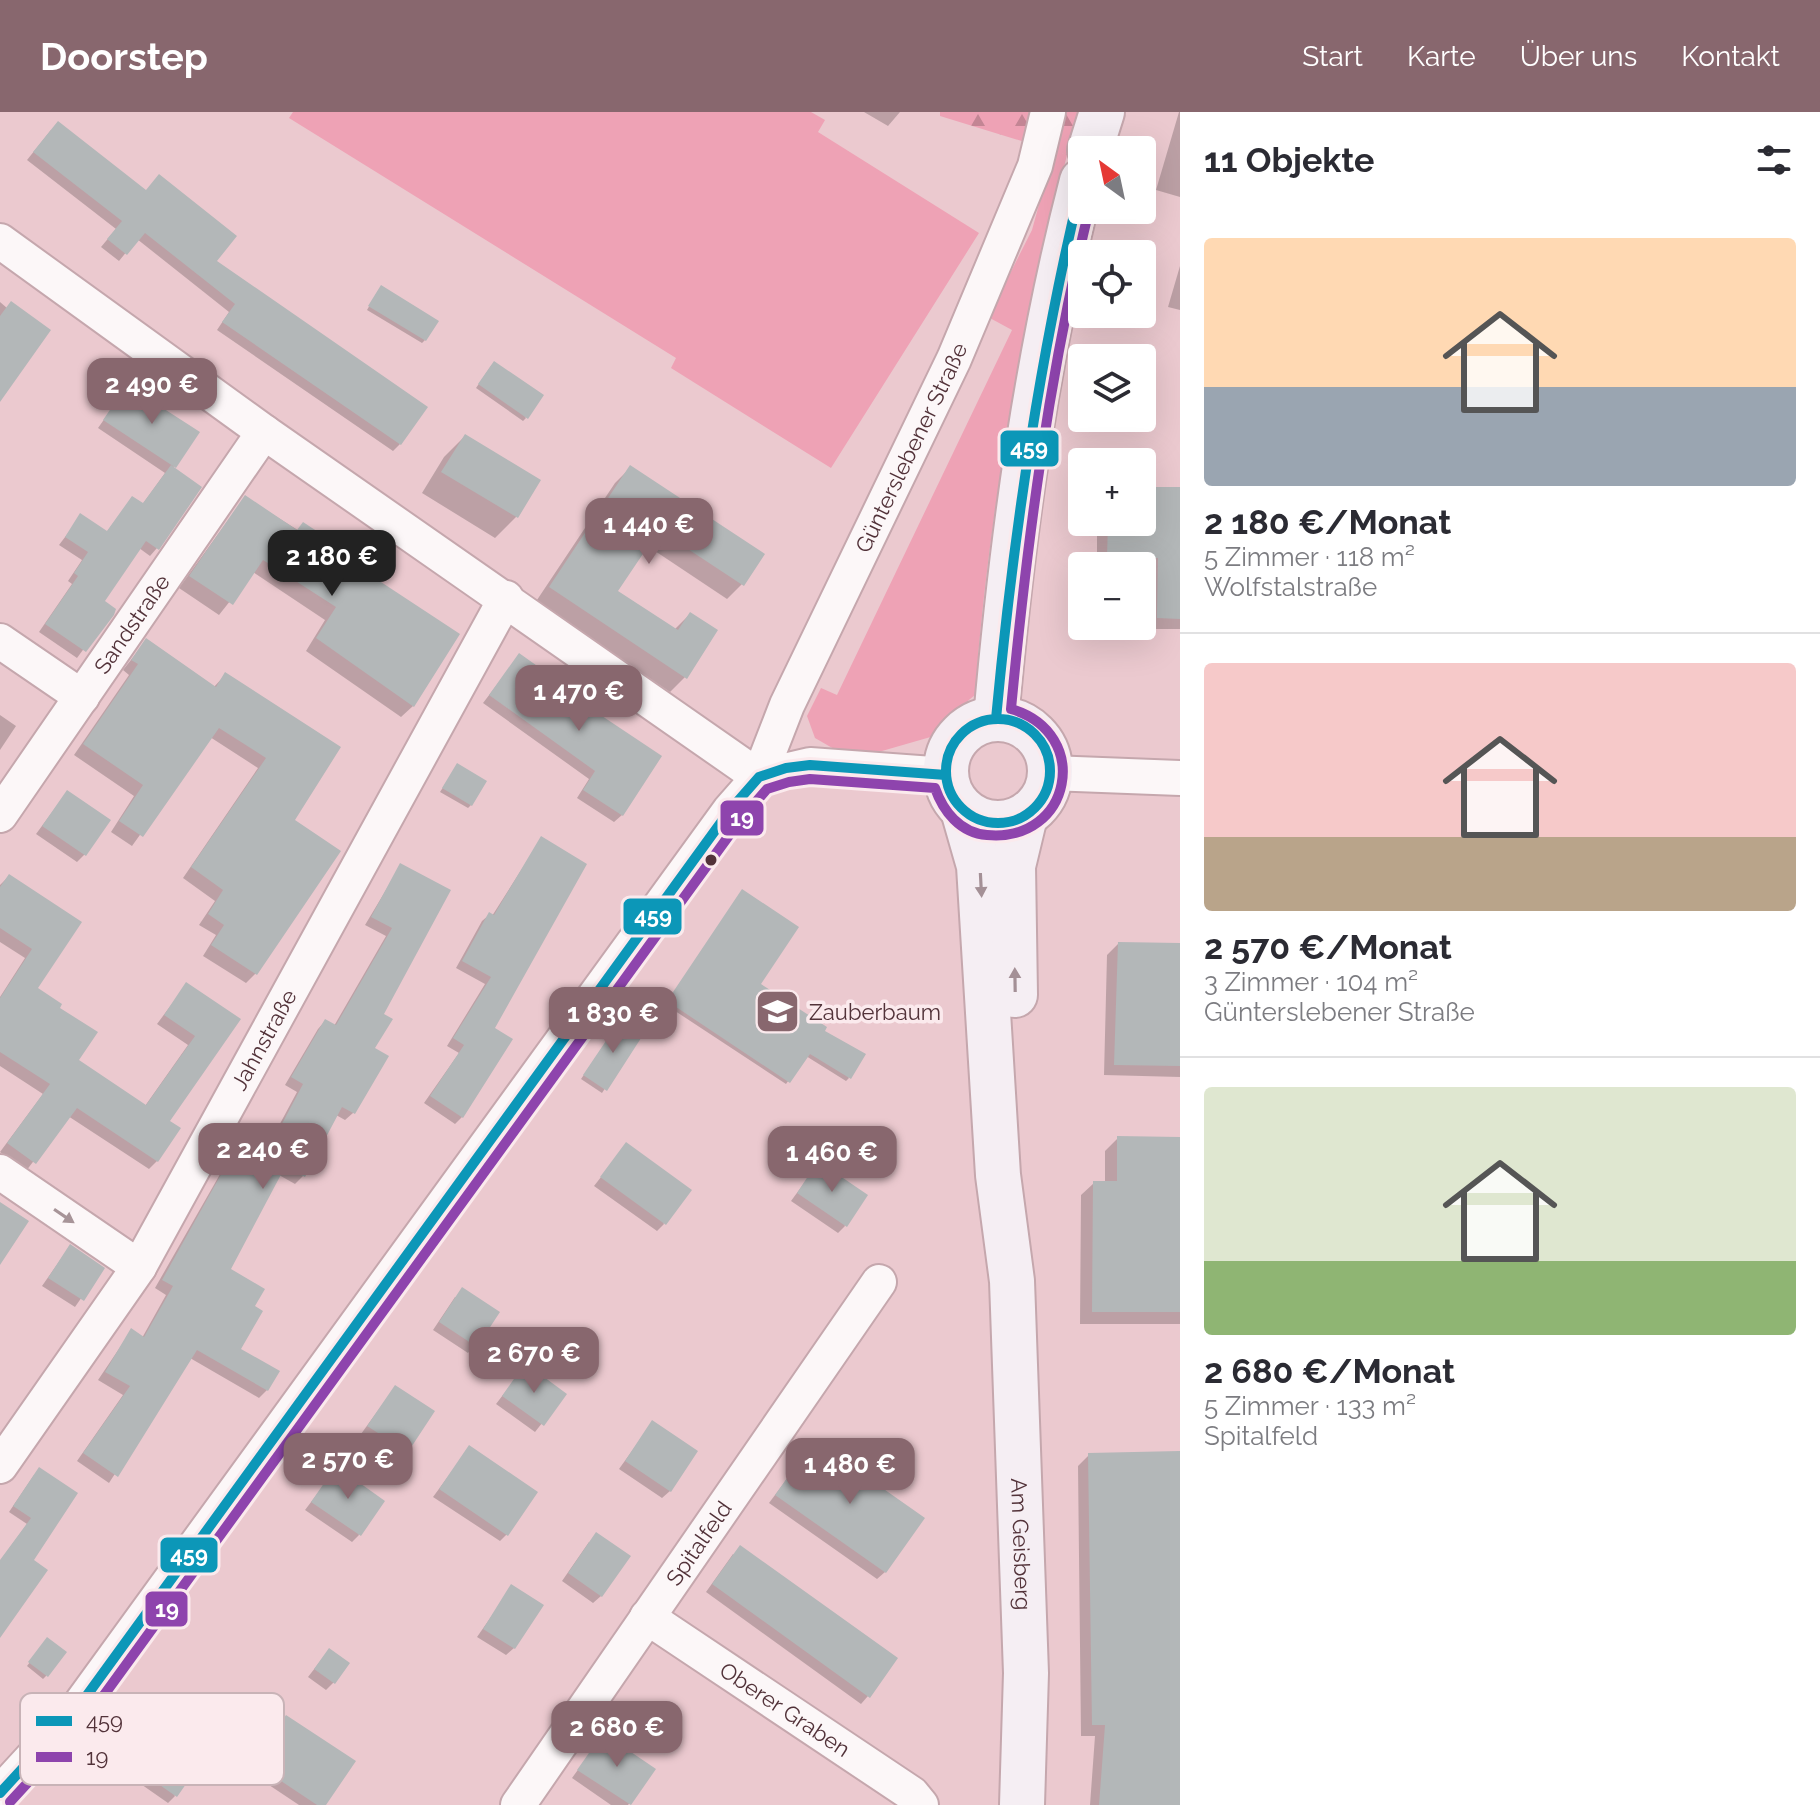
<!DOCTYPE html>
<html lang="de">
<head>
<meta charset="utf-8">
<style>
  body { margin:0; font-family:Raleway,sans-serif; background:#f2f2f3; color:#2b2b33; height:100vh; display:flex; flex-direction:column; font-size:30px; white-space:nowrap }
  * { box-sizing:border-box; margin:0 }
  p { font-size:26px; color:#7c7c81 }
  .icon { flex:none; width:44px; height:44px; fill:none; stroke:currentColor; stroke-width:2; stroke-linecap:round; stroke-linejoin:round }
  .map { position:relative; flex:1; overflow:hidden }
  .panel { display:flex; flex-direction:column; background:#fff; width:640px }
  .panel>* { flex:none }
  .needle { width:52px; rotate:327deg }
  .controls { position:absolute; left:1068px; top:24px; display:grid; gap:16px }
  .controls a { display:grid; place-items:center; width:88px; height:88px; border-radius:8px; background:#fff; box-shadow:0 8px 32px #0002; font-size:40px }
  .price { position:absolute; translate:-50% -68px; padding:0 18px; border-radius:16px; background:#88676e; color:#fff; font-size:26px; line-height:52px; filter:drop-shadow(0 2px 4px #0008) }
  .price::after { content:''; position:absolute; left:50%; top:48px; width:24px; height:18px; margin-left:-12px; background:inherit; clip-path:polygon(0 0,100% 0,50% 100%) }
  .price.current { background:#222; color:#fff }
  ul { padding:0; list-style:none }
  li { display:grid; align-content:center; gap:16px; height:424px; padding:0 24px }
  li+li { border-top:2px solid #e1e1e2 }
  li span { display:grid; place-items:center; height:248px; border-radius:8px; color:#555 }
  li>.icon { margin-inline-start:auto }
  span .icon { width:144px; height:144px; fill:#fffc; stroke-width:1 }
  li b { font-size:34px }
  h2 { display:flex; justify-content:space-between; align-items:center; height:96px; padding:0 24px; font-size:34px }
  header { display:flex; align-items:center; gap:48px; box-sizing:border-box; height:112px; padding:0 40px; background:#88676e; color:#fff }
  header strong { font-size:38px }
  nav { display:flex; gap:44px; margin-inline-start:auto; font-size:28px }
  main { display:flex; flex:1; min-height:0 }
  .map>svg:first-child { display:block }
  .green { fill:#eea2b5 }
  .forest { fill:url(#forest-firs) }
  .shadow { fill:#0003 }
  .building { fill:#b3b7b8 }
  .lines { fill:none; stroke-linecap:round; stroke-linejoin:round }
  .street-casing { stroke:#c5a7ad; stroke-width:38 }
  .secondary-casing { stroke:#c5a7ad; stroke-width:48 }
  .street { stroke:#fcf7f8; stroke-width:34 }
  .secondary { stroke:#f5eef3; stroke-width:44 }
  .bus-1-casing { stroke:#fbeaed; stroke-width:16 }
  .bus-2-casing { stroke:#fbeaed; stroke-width:16 }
  .bus-1 { stroke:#0c97b8; stroke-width:10 }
  .bus-2 { stroke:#8e44ad; stroke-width:10 }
  .oneway { fill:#a49096 }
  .oneway2 { fill:#a79498 }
  .bus-dot { fill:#523239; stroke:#fbeaed; stroke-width:3 }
  .labels { text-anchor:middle; stroke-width:7; stroke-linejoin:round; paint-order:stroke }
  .street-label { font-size:22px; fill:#523239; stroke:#fbeaed }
  .poi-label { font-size:22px; fill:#523239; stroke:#fbeaed; text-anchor:start }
  .key { fill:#fbeaed; stroke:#c8b3b7; stroke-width:2 }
  .key-label { font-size:22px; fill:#523239 }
  .line-badge { stroke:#fbeaed; stroke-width:3 }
  .badge-label { font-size:22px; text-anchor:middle; font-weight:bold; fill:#fff }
</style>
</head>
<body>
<header>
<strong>Doorstep</strong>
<nav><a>Start</a><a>Karte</a><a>Über uns</a><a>Kontakt</a></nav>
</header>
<main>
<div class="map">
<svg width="1180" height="1693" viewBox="0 0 1180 1693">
  <defs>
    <pattern id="forest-firs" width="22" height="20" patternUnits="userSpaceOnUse" patternTransform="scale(2)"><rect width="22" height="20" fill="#eea2b5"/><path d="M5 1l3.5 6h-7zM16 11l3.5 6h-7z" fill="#c38594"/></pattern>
  </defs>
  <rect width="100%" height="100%" fill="#ebc9cf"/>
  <path class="green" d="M293,0H811L825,8L818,20L979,121L831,356L671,256L676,246L289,6Z
    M1054,38L1067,43C1022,221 988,399 975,583L948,605L934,624L882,639L841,641L815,626L807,604L821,576L837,583L1012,218L988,205L1032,118Z"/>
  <path class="forest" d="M940,0H1082L1067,43L940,4Z"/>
  <path class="shadow" d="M864,0H900L888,14Z
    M1179,0H1180V85L1156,78Z
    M51,18L215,150L400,332L393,339L217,218L229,200L137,127L119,149L101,135L116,117L27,48Z
    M1180,154V198L1168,195Z
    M378,179L425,228L422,231L367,198Z
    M0,190L7,196L0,283Z
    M491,254L526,306L523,309L476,276Z
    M127,275L174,355L157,436L150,444L139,436L102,490L113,497L77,546L39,520L72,472L68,469L82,448L59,433L81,404L106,421L132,386L142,393L165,361L98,316Z
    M465,324L539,369L516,405L495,426L422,381L444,345Z
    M630,356L742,472L727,487L646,433L615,479L674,518L690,502L685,565L670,580L535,491L615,371Z
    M1142,377H1180V517H1146L1147,457L1097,454V410H1142Z
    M245,385L344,447L413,594L401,605L306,539L325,508L253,460L219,503L179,476Z
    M146,529L213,576L225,563L339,635L292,708L256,861L246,871L203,844L216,823L199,813L215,789L183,766L258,656L210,625L132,734L111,720L134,684L74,643L129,563L123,558Z
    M519,544L587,597L622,703L614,710L577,686L589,667L483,591Z
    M0,603L16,614L0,638Z
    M455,657L471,693L468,696L440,680Z
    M67,680L85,742L77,750L36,722Z
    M541,727L492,916L462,1005L455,1012L424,991L459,941L447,934L485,872L456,856L482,809L489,803L492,804Z
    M401,753L381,903L353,1001L345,1008L336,1003L303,1064L295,1072L279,1063L228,1158L252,1195L238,1238L267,1278L259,1286L190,1246L109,1371L77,1349L123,1283L98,1268L131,1219L142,1226L166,1183L155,1176L231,1043L239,1035L261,1047L297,980L285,973L318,917L325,909L334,914L386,824L365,813Z
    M9,764L79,810L35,877L57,896L76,949L145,994L188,933L157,912L186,873L239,907L167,1009L157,1049L149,1057L68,1004L26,1059L0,1040L43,982L0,954V885L25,846L0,830V773Z
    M739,783L758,873L822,919L849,966L846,969L806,944L786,972L666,893Z
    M1118,832L1180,833V965L1104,963L1107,843Z
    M617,914L640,923L602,981L581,967Z
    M1118,1026H1180V1212H1080L1081,1083L1094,1071H1105V1039Z
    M626,1033L664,1112L657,1119L594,1074Z
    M818,1052L845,1114L838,1121L791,1089Z
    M70,1134L102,1156L75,1195L42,1174Z
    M455,1185L497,1201L468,1241L433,1218Z
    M525,1254L565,1282L535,1320L496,1292Z
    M395,1275L407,1339L399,1346L361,1322Z
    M652,1311L670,1379L662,1386L619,1357Z
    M814,1331L885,1460L877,1467L769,1391Z
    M469,1336L507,1422L500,1429L433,1385Z
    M1180,1341V1693H1090L1095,1624H1081L1078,1354L1089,1343Z
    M336,1357L359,1423L352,1430L305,1398Z
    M34,1363L31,1449L0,1507V1449L27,1412L9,1400Z
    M589,1430L601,1484L593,1491L562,1469Z
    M733,1442L868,1584L861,1592L706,1480Z
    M512,1475L514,1536L506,1543L477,1525Z
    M45,1531L46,1564L43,1567L27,1554Z
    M329,1538L334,1570L326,1578L308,1565Z
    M286,1605L324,1693H299L248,1659Z
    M603,1623L653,1658L628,1693H611L572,1666Z
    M137,1624L175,1684L168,1691L115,1654Z"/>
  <path class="building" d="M58,9L146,78L159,62L237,124L217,149L428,295L401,333L222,210L235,192L145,121L127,143L107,127L122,109L33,40Z
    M381,173L439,209L426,229L368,194Z
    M11,189L51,218L0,290V204Z
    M494,249L544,283L528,307L478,272Z
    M127,273L200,320L176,356L103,308Z
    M465,322L541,368L518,406L441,360Z
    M171,353L202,375L159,438L146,429L105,489L116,497L114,503L86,540L45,512L78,464L74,461L88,440L65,425L80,401L107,419L132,384L143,391Z
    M630,353L765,442L744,474L659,418L618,479L678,518L690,500L718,518L687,567L549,475Z
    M1142,375H1180V507L1157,506L1158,446L1107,445L1108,410H1142Z
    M245,383L297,418L303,410L350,441L346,447L460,522L414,595L316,526L336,495L263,448L233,493L189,464Z
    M146,526L216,575L225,560L341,635L295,708L341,739L257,863L211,833L224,813L208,802L223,778L191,755L266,646L219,616L143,725L119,709L143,673L83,632L138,552L131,548Z
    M519,541L592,593L590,596L662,644L623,704L583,678L595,659L489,583Z
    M457,651L487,669L472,694L442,676Z
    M67,678L111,708L86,744L42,714Z
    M541,724L587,752L495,916L513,927L463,1006L430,984L464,933L453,926L491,865L462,849L489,800L494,803Z
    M400,751L451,778L384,902L393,907L375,936L389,944L355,1002L342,995L305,1065L285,1055L231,1157L265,1177L255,1194L263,1199L241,1237L280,1259L268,1279L197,1238L118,1365L83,1341L130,1274L105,1260L131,1216L144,1225L173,1174L162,1168L238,1032L264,1046L303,972L291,965L325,907L336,913L392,816L371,805Z
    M9,762L82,810L38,876L62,892L60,896L98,920L79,948L146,993L195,924L164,903L186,870L241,907L170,1009L181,1016L158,1050L77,996L36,1052L7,1031L50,972L0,940V886L32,837L0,816V775Z
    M742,777L799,815L761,872L827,915L825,919L866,942L851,967L810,942L790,971L667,889Z
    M1118,830L1180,831V954L1114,953Z
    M620,908L643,923L607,979L583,963Z
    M1117,1024L1180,1025V1200H1092L1093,1069H1117Z
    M626,1030L692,1078L666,1113L600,1065Z
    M818,1049L868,1083L847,1115L797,1081Z
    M0,1090L29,1109L0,1153Z
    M70,1132L105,1156L84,1189L48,1166Z
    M462,1175L500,1200L477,1235L439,1210Z
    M525,1251L567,1282L544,1314L502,1284Z
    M395,1273L435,1299L408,1340L367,1314Z
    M652,1308L698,1339L671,1380L625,1349Z
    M814,1328L925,1406L886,1461L775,1383Z
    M469,1333L538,1380L508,1424L439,1377Z
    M1180,1339V1693H1099L1105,1613H1092L1088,1341Z
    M336,1354L385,1389L361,1424L311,1390Z
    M39,1355L78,1381L34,1448L48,1458L0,1526V1448L31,1406L13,1394Z
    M596,1420L631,1444L602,1485L568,1461Z
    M740,1433L898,1546L870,1586L712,1472Z
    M511,1472L544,1493L515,1537L483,1517Z
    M47,1525L67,1540L48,1565L28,1550Z
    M329,1536L350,1551L335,1572L314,1557Z
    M286,1603L356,1649L326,1693H317L254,1651Z
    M603,1621L656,1657L631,1693L577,1658Z
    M137,1622L193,1662L177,1685L121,1646Z"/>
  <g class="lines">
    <defs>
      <g id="street">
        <path d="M0,129L264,320L759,665"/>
        <path d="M0,529L82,585"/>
        <path d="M1050,661L1180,666"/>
        <path d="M759,665L810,653L946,663"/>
        <path id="s1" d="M0,703L264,320"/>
        <path d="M0,1060L139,1155"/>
        <path id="s2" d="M0,1354L139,1155L506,486"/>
        <path id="s3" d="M647,1505L912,1682L921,1693"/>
        <path id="s4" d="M0,1681L77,1597L730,698L759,665L787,593L954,247L1035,54L1048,0"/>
        <path id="s5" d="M518,1693L879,1170"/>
      </g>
      <g id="secondary">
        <path d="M1090,38L1102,0"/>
        <path d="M996,607C1012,425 1036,246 1082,69"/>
        <circle cx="998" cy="659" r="52"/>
        <path id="s6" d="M963,698L979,754L998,1063L1012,1169L1026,1561L1022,1693"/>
        <path d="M1015,883L1013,754L1025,704"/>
      </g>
    </defs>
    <use href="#street" class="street-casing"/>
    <use href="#secondary" class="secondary-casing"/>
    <use href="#street" class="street"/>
    <use href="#secondary" class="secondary"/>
    <defs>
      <path id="bus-1" d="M996,607C1013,425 1039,246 1082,69
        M946 659a52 52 0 1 1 104 0a52 52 0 1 1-104 0Z
        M0,1681L77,1597L730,698L759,665L786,656L810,653L946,663"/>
      <path id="bus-2" d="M10,1690L88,1605L741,707L767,677L789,670L810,667L935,676C943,699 960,721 987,723C1072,731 1093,621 1011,597C1027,429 1049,262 1089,98"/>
    </defs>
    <use href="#bus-1" class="bus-1-casing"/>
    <use href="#bus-2" class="bus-2-casing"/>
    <use href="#bus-1" class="bus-1"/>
    <use href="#bus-2" class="bus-2"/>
  </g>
  <defs><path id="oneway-solid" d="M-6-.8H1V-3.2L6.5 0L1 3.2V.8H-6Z" transform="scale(2)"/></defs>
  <g class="oneway">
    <use href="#oneway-solid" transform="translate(981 773) rotate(87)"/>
    <use href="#oneway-solid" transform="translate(1015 868) rotate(-91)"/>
  </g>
  <use class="oneway2" href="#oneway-solid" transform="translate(64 1104) rotate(34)"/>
  <defs>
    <symbol id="school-square" viewBox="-11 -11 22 22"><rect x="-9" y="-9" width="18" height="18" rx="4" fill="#88676e" stroke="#fbeaed"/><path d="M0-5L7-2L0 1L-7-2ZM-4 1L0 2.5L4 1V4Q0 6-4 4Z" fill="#fff"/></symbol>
  </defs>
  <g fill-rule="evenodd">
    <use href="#school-square" x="752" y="874" width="51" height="51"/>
  </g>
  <circle class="bus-dot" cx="711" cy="748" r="7"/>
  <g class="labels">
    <g class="street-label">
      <text dy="8" stroke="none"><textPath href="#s4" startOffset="1632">Günterslebener Straße</textPath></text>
      <text dy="8" stroke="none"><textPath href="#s1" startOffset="232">Sandstraße</textPath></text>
      <text dy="8" stroke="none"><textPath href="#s2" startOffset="502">Jahnstraße</textPath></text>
      <text dy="8" stroke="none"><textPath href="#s5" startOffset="318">Spitalfeld</textPath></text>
      <text dy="8" stroke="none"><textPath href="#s6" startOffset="738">Am Geisberg</textPath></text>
      <text dy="8" stroke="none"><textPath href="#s3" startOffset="166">Oberer Graben</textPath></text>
    </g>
    <g class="poi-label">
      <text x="809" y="908">Zauberbaum</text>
    </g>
  </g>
  <rect x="20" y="1581" width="264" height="92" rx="12" class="key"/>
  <rect x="36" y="1604" width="36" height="10" fill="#0c97b8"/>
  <rect x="36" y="1640" width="36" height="10" fill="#8e44ad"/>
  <g class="key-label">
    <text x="86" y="1617">459</text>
    <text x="86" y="1653">19</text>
  </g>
  <g class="line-badge">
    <rect x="999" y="317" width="61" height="39" rx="8" fill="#0c97b8"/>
    <rect x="719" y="687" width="46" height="38" rx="8" fill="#8e44ad"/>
    <rect x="622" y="785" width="61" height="39" rx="8" fill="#0c97b8"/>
    <rect x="159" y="1424" width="60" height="38" rx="8" fill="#0c97b8"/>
    <rect x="144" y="1478" width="45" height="38" rx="8" fill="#8e44ad"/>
  </g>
  <g class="badge-label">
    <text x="1029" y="344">459</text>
    <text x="742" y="714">19</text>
    <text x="653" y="812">459</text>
    <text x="189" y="1451">459</text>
    <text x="167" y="1505">19</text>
  </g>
</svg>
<div class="controls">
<a><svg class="needle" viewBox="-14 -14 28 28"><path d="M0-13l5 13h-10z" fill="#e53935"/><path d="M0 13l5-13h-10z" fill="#7c7c81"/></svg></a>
<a><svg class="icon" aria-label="locate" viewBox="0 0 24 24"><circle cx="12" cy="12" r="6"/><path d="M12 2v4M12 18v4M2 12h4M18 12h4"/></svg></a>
<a><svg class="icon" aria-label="layers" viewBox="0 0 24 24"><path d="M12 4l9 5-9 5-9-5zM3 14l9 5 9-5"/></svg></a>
<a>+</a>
<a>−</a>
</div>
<b class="price" style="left:152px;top:314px">2 490 €</b>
<b class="price" style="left:649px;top:454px">1 440 €</b>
<b class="price current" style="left:332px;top:486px">2 180 €</b>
<b class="price" style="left:579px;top:621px">1 470 €</b>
<b class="price" style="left:613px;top:943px">1 830 €</b>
<b class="price" style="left:263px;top:1079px">2 240 €</b>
<b class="price" style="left:832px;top:1082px">1 460 €</b>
<b class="price" style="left:534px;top:1283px">2 670 €</b>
<b class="price" style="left:348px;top:1389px">2 570 €</b>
<b class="price" style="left:850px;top:1394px">1 480 €</b>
<b class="price" style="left:617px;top:1657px">2 680 €</b>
</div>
<section class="panel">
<h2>11 Objekte<svg class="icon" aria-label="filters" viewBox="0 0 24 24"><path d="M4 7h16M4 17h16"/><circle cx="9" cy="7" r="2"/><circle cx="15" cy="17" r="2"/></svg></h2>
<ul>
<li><span style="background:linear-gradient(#ffd9b3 60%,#9aa5b1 0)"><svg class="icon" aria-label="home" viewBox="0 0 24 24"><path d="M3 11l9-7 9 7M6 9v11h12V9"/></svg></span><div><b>2 180 €/Monat</b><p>5 Zimmer · 118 m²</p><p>Wolfstalstraße</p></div></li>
<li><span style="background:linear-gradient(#f6c9c9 70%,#b9a48a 0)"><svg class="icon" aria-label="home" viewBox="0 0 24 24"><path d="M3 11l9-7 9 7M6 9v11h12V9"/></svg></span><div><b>2 570 €/Monat</b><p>3 Zimmer · 104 m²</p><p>Günterslebener Straße</p></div></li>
<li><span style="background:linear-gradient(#dfe7d0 70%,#8fb573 0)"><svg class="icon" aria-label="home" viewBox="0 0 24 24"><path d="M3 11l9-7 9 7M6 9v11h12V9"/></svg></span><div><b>2 680 €/Monat</b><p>5 Zimmer · 133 m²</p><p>Spitalfeld</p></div></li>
</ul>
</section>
</main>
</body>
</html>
